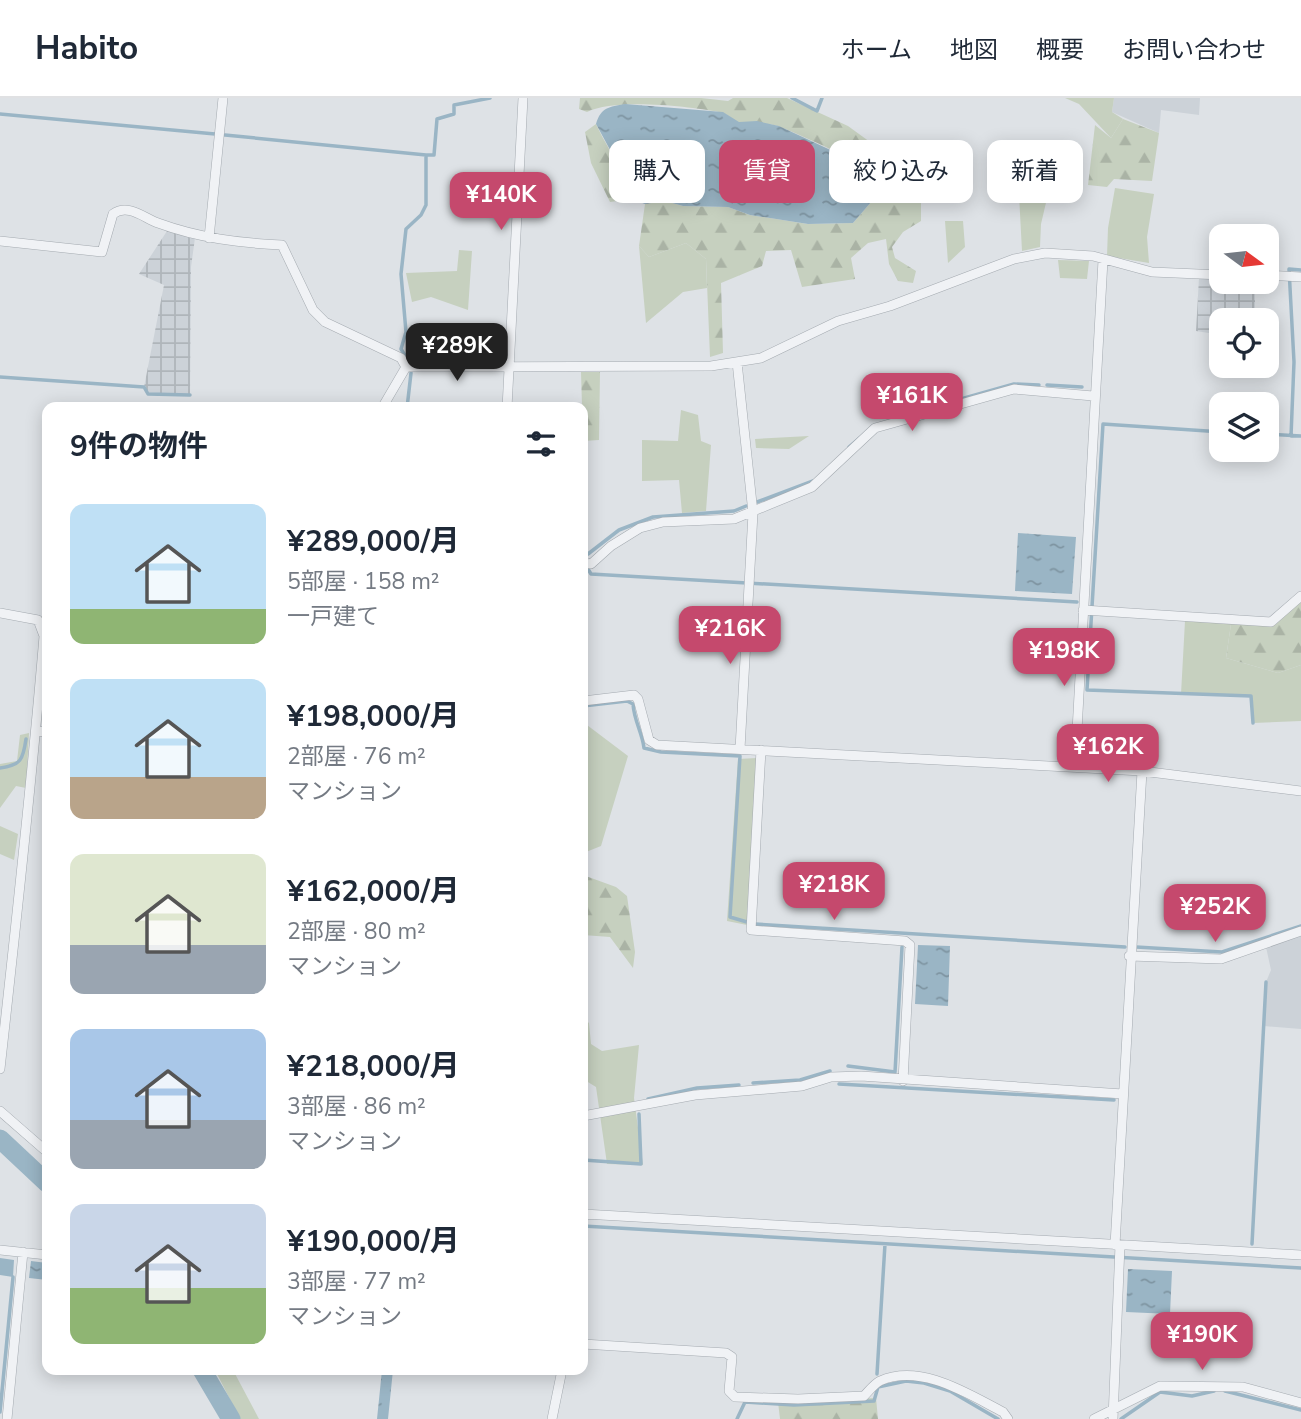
<!DOCTYPE html>
<html lang="ja">
<head>
<meta charset="utf-8">
<style>
  body { margin:0; font-family:"Nunito Sans","Noto Sans JP",sans-serif; background:#f6f6f7; color:#1f2937; height:100vh; display:flex; flex-direction:column; font-size:26px; white-space:nowrap }
  * { box-sizing:border-box; margin:0 }
  p { font-size:23px; color:#747a83 }
  .icon { flex:none; width:38px; height:38px; fill:none; stroke:currentColor; stroke-width:2; stroke-linecap:round; stroke-linejoin:round }
  .map { position:relative; flex:1; overflow:hidden }
  .drawer { position:absolute; left:42px; top:304px; width:546px; height:973px; display:flex; flex-direction:column; background:#fff; border-radius:14px; box-shadow:0 4px 18px #0003 }
  .drawer>* { flex:none }
  .top-card { position:absolute; left:609px; top:42px; width:586px; height:63px; display:flex; gap:14px }
  .needle { width:46px; rotate:105deg }
  .controls { position:absolute; left:1209px; top:126px; display:grid; gap:14px }
  .controls a { display:grid; place-items:center; width:70px; height:70px; border-radius:14px; background:#fff; box-shadow:0 4px 18px #0003; font-size:35px }
  .price { position:absolute; translate:-50% -60px; padding:0 16px; border-radius:14px; background:#c5496d; color:#fff; font-size:23px; line-height:46px; filter:drop-shadow(0 2px 4px #0008) }
  .price::after { content:''; position:absolute; left:50%; top:42px; width:21px; height:16px; margin-left:-10px; background:inherit; clip-path:polygon(0 0,100% 0,50% 100%) }
  .price.active { background:#222; color:#fff }
  ul { padding:0; list-style:none }
  li { display:flex; align-items:center; gap:21px; height:175px; padding:0 28px }
  li span { display:grid; place-items:center; flex:none; width:196px; height:140px; border-radius:14px; color:#555 }
  li>.icon { margin-inline-start:auto }
  span .icon { width:84px; height:84px; fill:#fffc; stroke-width:1 }
  li b { font-size:30px }
  h2 { display:flex; justify-content:space-between; align-items:center; height:84px; padding:0 28px; font-size:30px }
  .pill { padding:0 24px; border-radius:14px; background:#fff; box-shadow:0 4px 18px #0003; font-size:24px; line-height:63px }
  .pill.active { background:#c5496d; color:#fff }
  header { display:flex; align-items:center; gap:42px; box-sizing:border-box; height:98px; padding:0 35px; background:#fff; border-bottom:2px solid #e0e1e3 }
  header strong { font-size:33px }
  nav { display:flex; gap:38px; margin-inline-start:auto; font-size:24px }
  .map>svg:first-child { display:block }
  .built { fill:#ccd2d8 }
  .industrial { fill:url(#industrial-grid) }
  .green { fill:#c6d0bf }
  .forest { fill:url(#forest-firs) }
  .water { fill:url(#water-ripples) }
  .lines { fill:none; stroke-linecap:round; stroke-linejoin:round }
  .stream { stroke:#9ab5c5; stroke-width:3.5 }
  .river { stroke:#9ab5c5; stroke-width:19 }
  .street-casing { stroke:#a4aab0; stroke-width:10 }
  .street { stroke:#f0f2f5; stroke-width:9 }
</style>
</head>
<body>
<header>
<strong>Habito</strong>
<nav><a>ホーム</a><a>地図</a><a>概要</a><a>お問い合わせ</a></nav>
</header>
<div class="map">
<svg width="1301" height="1321" viewBox="0 0 1301 1321">
  <defs>
    <pattern id="industrial-grid" width="8" height="8" patternUnits="userSpaceOnUse" patternTransform="scale(1.75)"><rect width="8" height="8" fill="#ccd2d8"/><path d="M0 4h8M4 0v8" fill="none" stroke="#afb5ba"/></pattern>
    <pattern id="forest-firs" width="22" height="20" patternUnits="userSpaceOnUse" patternTransform="scale(1.75)"><rect width="22" height="20" fill="#c6d0bf"/><path d="M5 1l3.5 6h-7zM16 11l3.5 6h-7z" fill="#aab3a5"/></pattern>
    <pattern id="water-ripples" width="26" height="14" patternUnits="userSpaceOnUse" patternTransform="scale(1.75)"><rect width="26" height="14" fill="#9ab5c5"/><path d="M2 4q2-2 4 0t4 0M15 11q2-2 4 0t4 0" fill="none" stroke="#7e94a1"/></pattern>
  </defs>
  <rect width="100%" height="100%" fill="#dee2e6"/>
  <path class="built" d="M1114,0H1200L1199,17L1161,12L1159,35L1112,14Z
    M1301,837V931L1264,928L1266,884L1271,872L1266,849Z"/>
  <path class="industrial" d="M167,133L195,140L191,169L190,297L148,296L144,289L164,187L139,176Z
    M1199,180L1255,184V218L1250,222H1222L1221,237L1196,233Z"/>
  <path class="green" d="M1065,0H1114L1112,14L1123,21L1111,40L1079,6Z
    M1018,78L1052,79L1041,126L1040,149L1022,153Z
    M1115,90L1154,96L1147,139L1149,165L1107,158L1108,130Z
    M945,123H963L965,149L948,165Z
    M686,145L706,161L707,190L683,194L646,225L639,148L649,159Z
    M459,152L472,153L468,212L431,199L412,204L406,175L457,173Z
    M1058,162L1089,163L1087,181L1060,180Z
    M681,312L698,317L701,343L711,347L706,413L682,415L679,382L642,383V342L678,343Z
    M809,338L789,351L756,350L755,341Z
    M1185,523L1231,526L1226,560L1278,575L1301,567V623L1253,625L1251,598L1181,596Z
    M583,624L628,658L601,748L586,754L583,753Z
    M29,635L26,690L16,688L0,710V666L17,663L20,637Z
    M757,660L747,827L727,823L738,661Z
    M0,728L18,736L14,762L0,756Z
    M583,920L589,925L591,946L602,953L639,947L634,1000L643,1067L607,1066L596,989L583,981Z
    M215,1272H233L259,1321H240Z"/>
  <path class="forest" d="M580,0H701L728,3L733,0H787L848,28L881,52L880,71C845,60 814,42 780,29C767,23 751,28 738,24C731,21 727,15 719,14C688,8 614,0 587,14L579,11Z
    M1123,21L1159,35L1152,83L1114,81L1107,89L1088,87L1095,27L1111,40Z
    M596,26C608,53 628,73 617,103L610,104L591,65L585,34Z
    M894,68L934,83L921,102V123L903,134L892,149L895,160L916,173L913,185L898,183L889,166L886,141L868,145L851,160L855,181L802,189L791,152L766,153L762,168L721,185L723,255L710,259L706,161L686,145L649,159L639,148L645,106L665,103L683,108L728,109L750,117L808,126L853,125L872,103L898,92L890,81Z
    M581,274H600L599,342L583,343Z
    M1301,502V567L1278,575L1226,560L1231,526L1275,527Z
    M583,777L616,789L627,798L635,854L633,870L610,839L583,837Z
    M876,1300L878,1321H780L778,1304Z"/>
  <path class="water" d="M625,6L723,14L739,24L757,23L779,28L854,63L880,71L898,92L895,99L872,103L853,125L808,126L750,117L728,109L683,108L665,103L645,106L631,101L622,90L614,59L596,26C601,9 609,9 625,6Z
    M1018,435L1076,439L1072,496L1015,493Z
    M918,847L950,848L948,908L915,906Z
    M0,1160L14,1162L13,1179L0,1177Z
    M31,1163L47,1165V1182L29,1180Z
    M1128,1171L1172,1173L1170,1216L1126,1214Z
    M382,1272H393L388,1321H377Z"/>
  <g class="lines">
    <path class="stream" d="M792,0L817,13L822,0
      M0,16L215,36
      M225,37L426,57
      M409,264L401,251L406,234L401,176L406,131L421,117L426,107V57H434L437,21L454,16V7L490,0
      M0,279L144,289L148,296L190,297
      M1047,287L1082,289
      M407,310L411,275
      M922,312L1014,286L1039,287
      M1222,334L1103,326L1087,592L1251,598L1253,625
      M1267,336L1301,338
      M1291,338L1294,264L1289,171L1301,172
      M849,349L875,327
      M757,404L813,383
      M583,457L588,456L619,432L653,419L734,413L746,408
      M588,471L591,476L1077,504
      M583,608L627,603L633,606C634,623 642,634 644,650L661,654L740,658L730,819L747,824
      M44,643H47
      M0,670C21,667 23,662 26,641
      M755,826L1125,849
      M1136,849L1222,854L1301,828
      M848,968L895,974L902,849
      M753,985L800,982L830,973
      M839,986L1114,1002
      M648,1001L697,990L739,987
      M583,1062L641,1066L639,1016
      M583,1128L1301,1170
      M1252,1146L1266,884
      M877,1276L885,1146
      M1225,1293L1301,1312
      M0,1314L13,1179
      M737,1321L745,1304L794,1307L874,1303L878,1289L906,1283L924,1285L950,1293L998,1321
      M1121,1321L1160,1294L1192,1298L1214,1293"/>
    <path class="river" d="M0,1041L47,1085
      M202,1272L231,1321"/>
    <defs>
      <path id="street" d="M209,140L223,0
        M0,143L102,154L113,116C128,105 144,120 158,125C199,140 239,145 282,147L313,212L325,224L401,260L406,269
        M1267,177L1301,179
        M737,264L753,415L740,651
        M406,269L711,268L761,260L838,223L890,208L1014,161L1045,155L1093,158L1152,174L1222,177
        M382,310L406,269
        M507,310L523,0
        M583,465L591,466L611,448L640,430L663,424L734,421L812,389L875,330L1014,291L1093,298
        M1083,512L1271,524L1301,498
        M0,515L38,522L44,538C32,683 16,827 0,971
        M583,603L634,597L638,601L649,642L657,647L1142,673L1301,693
        M36,633L47,634
        M761,652L751,832L905,843L910,847L903,983
        M1075,669L1103,162
        M1129,858L1221,861L1301,833
        M0,1013L47,1054
        M583,1018L695,997L802,988L831,979L861,978L1123,996
        M583,1090V1125
        M583,1116L1301,1157
        M1115,1147L1142,673
        M0,1152L47,1157
        M583,1246L726,1255L732,1259L729,1293L735,1299L798,1301L864,1298C868,1294 874,1286 880,1283C921,1265 968,1296 1003,1314L1008,1321
        M7,1321L23,1154
        M552,1321L562,1272
        M1094,1321L1160,1288L1243,1289L1301,1305
        M1113,1321L1120,1147"/>
    </defs>
    <use href="#street" class="street-casing"/>
    <use href="#street" class="street"/>
  </g>
</svg>
<div class="controls">
<a><svg class="needle" viewBox="-14 -14 28 28"><path d="M0-13l5 13h-10z" fill="#e53935"/><path d="M0 13l5-13h-10z" fill="#747a83"/></svg></a>
<a><svg class="icon" aria-label="locate" viewBox="0 0 24 24"><circle cx="12" cy="12" r="6"/><path d="M12 2v4M12 18v4M2 12h4M18 12h4"/></svg></a>
<a><svg class="icon" aria-label="layers" viewBox="0 0 24 24"><path d="M12 4l9 5-9 5-9-5zM3 14l9 5 9-5"/></svg></a>
</div>
<b class="price" style="left:501px;top:134px">¥140K</b>
<b class="price active" style="left:457px;top:285px">¥289K</b>
<b class="price" style="left:912px;top:335px">¥161K</b>
<b class="price" style="left:730px;top:568px">¥216K</b>
<b class="price" style="left:1064px;top:590px">¥198K</b>
<b class="price" style="left:1108px;top:686px">¥162K</b>
<b class="price" style="left:834px;top:824px">¥218K</b>
<b class="price" style="left:1215px;top:846px">¥252K</b>
<b class="price" style="left:1202px;top:1274px">¥190K</b>
<div class="top-card">
<a class="pill">購入</a>
<a class="pill active">賃貸</a>
<a class="pill">絞り込み</a>
<a class="pill">新着</a>
</div>
<section class="drawer">
<h2>9件の物件<svg class="icon" aria-label="filters" viewBox="0 0 24 24"><path d="M4 7h16M4 17h16"/><circle cx="9" cy="7" r="2"/><circle cx="15" cy="17" r="2"/></svg></h2>
<ul>
<li><span style="background:linear-gradient(#bfe0f5 75%,#8fb573 0)"><svg class="icon" aria-label="home" viewBox="0 0 24 24"><path d="M3 11l9-7 9 7M6 9v11h12V9"/></svg></span><div><b>¥289,000/月</b><p>5部屋 · 158 m²</p><p>一戸建て</p></div></li>
<li><span style="background:linear-gradient(#bfe0f5 70%,#b9a48a 0)"><svg class="icon" aria-label="home" viewBox="0 0 24 24"><path d="M3 11l9-7 9 7M6 9v11h12V9"/></svg></span><div><b>¥198,000/月</b><p>2部屋 · 76 m²</p><p>マンション</p></div></li>
<li><span style="background:linear-gradient(#dfe7d0 65%,#9aa5b1 0)"><svg class="icon" aria-label="home" viewBox="0 0 24 24"><path d="M3 11l9-7 9 7M6 9v11h12V9"/></svg></span><div><b>¥162,000/月</b><p>2部屋 · 80 m²</p><p>マンション</p></div></li>
<li><span style="background:linear-gradient(#a9c7e8 65%,#9aa5b1 0)"><svg class="icon" aria-label="home" viewBox="0 0 24 24"><path d="M3 11l9-7 9 7M6 9v11h12V9"/></svg></span><div><b>¥218,000/月</b><p>3部屋 · 86 m²</p><p>マンション</p></div></li>
<li><span style="background:linear-gradient(#c9d6e8 60%,#8fb573 0)"><svg class="icon" aria-label="home" viewBox="0 0 24 24"><path d="M3 11l9-7 9 7M6 9v11h12V9"/></svg></span><div><b>¥190,000/月</b><p>3部屋 · 77 m²</p><p>マンション</p></div></li>
</ul>
</section>
</div>
</body>
</html>
